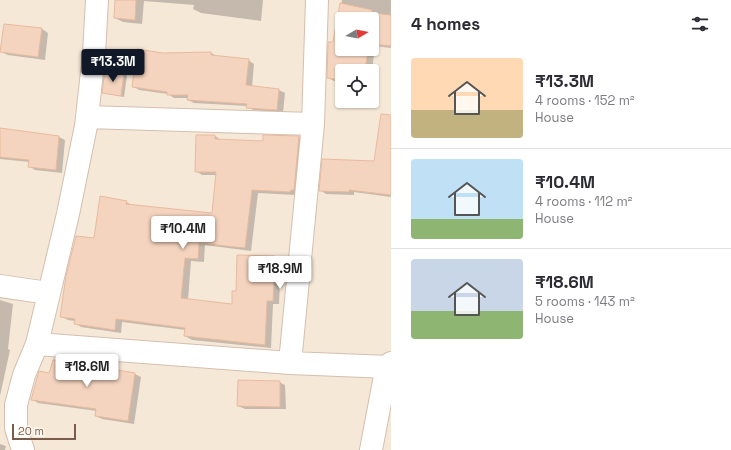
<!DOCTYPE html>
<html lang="en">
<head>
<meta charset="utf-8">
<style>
  body { margin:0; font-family:"Space Grotesk",sans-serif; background:#f7f7f7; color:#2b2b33; height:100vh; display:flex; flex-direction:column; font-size:15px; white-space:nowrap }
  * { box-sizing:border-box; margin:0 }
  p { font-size:13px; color:#7c7c81 }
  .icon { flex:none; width:22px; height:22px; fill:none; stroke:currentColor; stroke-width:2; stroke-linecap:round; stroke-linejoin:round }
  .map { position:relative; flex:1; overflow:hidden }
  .sheet { display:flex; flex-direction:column; background:#fff; width:340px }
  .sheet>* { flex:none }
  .needle { width:26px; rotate:80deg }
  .tools { position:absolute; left:335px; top:12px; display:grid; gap:8px }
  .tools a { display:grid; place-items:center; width:44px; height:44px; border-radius:4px; background:#fff; box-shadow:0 1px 3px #0004; font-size:20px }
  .scale { position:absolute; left:12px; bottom:10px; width:64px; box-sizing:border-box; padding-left:4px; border:2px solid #7b5b4a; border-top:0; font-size:11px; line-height:14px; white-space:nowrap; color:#7b5b4a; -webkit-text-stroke:3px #fff9f1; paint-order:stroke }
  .price { position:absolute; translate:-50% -34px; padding:0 9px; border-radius:4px; background:#fff; color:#222; font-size:13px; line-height:26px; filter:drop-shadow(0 1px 2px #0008) }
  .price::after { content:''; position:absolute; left:50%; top:24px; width:12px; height:9px; margin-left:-6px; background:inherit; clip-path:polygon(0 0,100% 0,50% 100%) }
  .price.on { background:#111827; color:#fff }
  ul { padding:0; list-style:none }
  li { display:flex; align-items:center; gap:12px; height:100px; padding:0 20px }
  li+li { border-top:1px solid #e1e1e2 }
  li span { display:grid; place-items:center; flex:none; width:112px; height:80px; border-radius:4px; color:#555 }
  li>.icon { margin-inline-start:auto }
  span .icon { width:48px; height:48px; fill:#fffc; stroke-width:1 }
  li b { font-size:17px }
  h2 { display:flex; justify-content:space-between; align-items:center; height:48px; padding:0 20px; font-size:17px }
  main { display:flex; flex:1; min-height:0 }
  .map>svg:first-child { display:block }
  .residential { fill:#f6e8d7; fill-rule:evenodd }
  .shadow { fill:#0003; fill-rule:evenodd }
  .building { fill:#f5d4bf; stroke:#e9ba9e }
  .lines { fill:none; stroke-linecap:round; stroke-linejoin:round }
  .minor-casing { stroke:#d4bfb0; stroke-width:24 }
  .minor { stroke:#fff; stroke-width:22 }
</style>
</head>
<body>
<main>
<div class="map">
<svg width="391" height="450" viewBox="0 0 391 450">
  <rect width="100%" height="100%" fill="#fef6e9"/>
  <path class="residential" d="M0,0H391V450H0ZM342,19H372V49H342ZM342,71H372V101H342Z"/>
  <path class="shadow" d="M116,0H263L261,21L201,13L193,9L194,5L144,1L142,24L123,22L115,18Z
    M342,0H391V48L375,46L372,71H342V82L334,81L328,78ZM342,19H372V49H342Z
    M42,29L48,33L45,60L8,55L1,52Z
    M211,53L217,56L248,60L254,64L252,87L279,90L285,93L283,113L253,110L247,106L194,103L188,100L189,98H174L168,94L139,90L133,86L162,54Z
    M124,74L127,76L124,97L103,93Z
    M391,126V197L354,192V195L326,194L320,190L375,162Z
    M0,129L59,137L65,140L62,173L35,170L29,166L30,162L0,159Z
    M197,136H215L221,140L264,142L298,137L304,141L296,195L258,193L251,251L205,245L204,262L191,261L188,300L232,305L237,292L274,257L281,261L279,304H273L271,348L192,340L185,336L186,330L122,322L121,333L81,327L75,323V321L68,320L61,316L94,239L126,202L132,205L213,214L217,175H202L196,171Z
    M0,300L13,304L8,349L10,350L0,396Z
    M111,368L116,371L135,374L141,377L134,424L102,419L96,416L97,411L38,403L32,399L50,375Z
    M279,382L285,385L286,409H245L238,406Z
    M0,444L6,446L5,450H0Z"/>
  <path class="building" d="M115,0H136L135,20L114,18Z
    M340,3L372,10V13L391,15V46L372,44V19H342V49H368L365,71H342V80L327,78L328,42H333Z
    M4,24L42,28L38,57L0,52Z
    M137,49L163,53L211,52V55L249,59L246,85L279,89L277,110L246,108L247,104L187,100L188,95H167V92L132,87Z
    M105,70L124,73L121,96L102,93Z
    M381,114L391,115V195L349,190V192L319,191L322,159L374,161Z
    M0,128L59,136L56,170L28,167L29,160L0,157Z
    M196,135H215V139L263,141V135L299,136L294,190H291L290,192L252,190L245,248L199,243L198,259L185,258L181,298L232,304V291H236L237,255L275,256L273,301H267L265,345L184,336L185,328L116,319L115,330L74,324L75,319L60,317L66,276L76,236L94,238L100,196L127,201L126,204L212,213L216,172H195Z
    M53,360L68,362L69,360L111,367V369L135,373L128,421L95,416L96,409L31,400L39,371L49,373Z
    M238,380L280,381V407L237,406Z"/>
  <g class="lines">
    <defs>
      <path id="minor" d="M87,117L313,124
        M0,286L48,293
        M37,344L290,363L313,124L317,0
        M290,363L389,367
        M23,450L16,428V405L24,375L37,344L68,214L86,126L94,54L97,0
        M371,450L385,376L391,363"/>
    </defs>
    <use href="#minor" class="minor-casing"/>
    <use href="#minor" class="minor"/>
  </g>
</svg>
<div class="tools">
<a><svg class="needle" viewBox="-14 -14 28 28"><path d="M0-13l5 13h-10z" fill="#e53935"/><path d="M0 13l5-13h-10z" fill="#7c7c81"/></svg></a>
<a><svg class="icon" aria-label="locate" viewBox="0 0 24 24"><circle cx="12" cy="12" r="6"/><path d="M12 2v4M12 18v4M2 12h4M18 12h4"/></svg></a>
</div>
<div class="scale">20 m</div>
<b class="price on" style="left:113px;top:83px">₹13.3M</b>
<b class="price" style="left:183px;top:250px">₹10.4M</b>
<b class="price" style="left:280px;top:290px">₹18.9M</b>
<b class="price" style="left:87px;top:388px">₹18.6M</b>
</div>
<section class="sheet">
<h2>4 homes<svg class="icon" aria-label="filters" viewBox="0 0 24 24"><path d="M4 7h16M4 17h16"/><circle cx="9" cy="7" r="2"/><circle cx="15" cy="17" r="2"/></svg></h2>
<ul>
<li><span style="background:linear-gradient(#ffd9b3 65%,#c2b280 0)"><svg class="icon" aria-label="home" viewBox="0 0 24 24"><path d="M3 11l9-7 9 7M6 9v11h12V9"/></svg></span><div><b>₹13.3M</b><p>4 rooms · 152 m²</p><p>House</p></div></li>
<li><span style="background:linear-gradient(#bfe0f5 75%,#8fb573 0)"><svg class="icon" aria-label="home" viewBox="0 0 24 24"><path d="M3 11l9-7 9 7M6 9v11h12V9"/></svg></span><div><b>₹10.4M</b><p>4 rooms · 112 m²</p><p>House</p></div></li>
<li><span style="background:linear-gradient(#c9d6e8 65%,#8fb573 0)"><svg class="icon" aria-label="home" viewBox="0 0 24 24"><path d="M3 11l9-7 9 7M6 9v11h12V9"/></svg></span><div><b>₹18.6M</b><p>5 rooms · 143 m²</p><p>House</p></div></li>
</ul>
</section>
</main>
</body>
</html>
